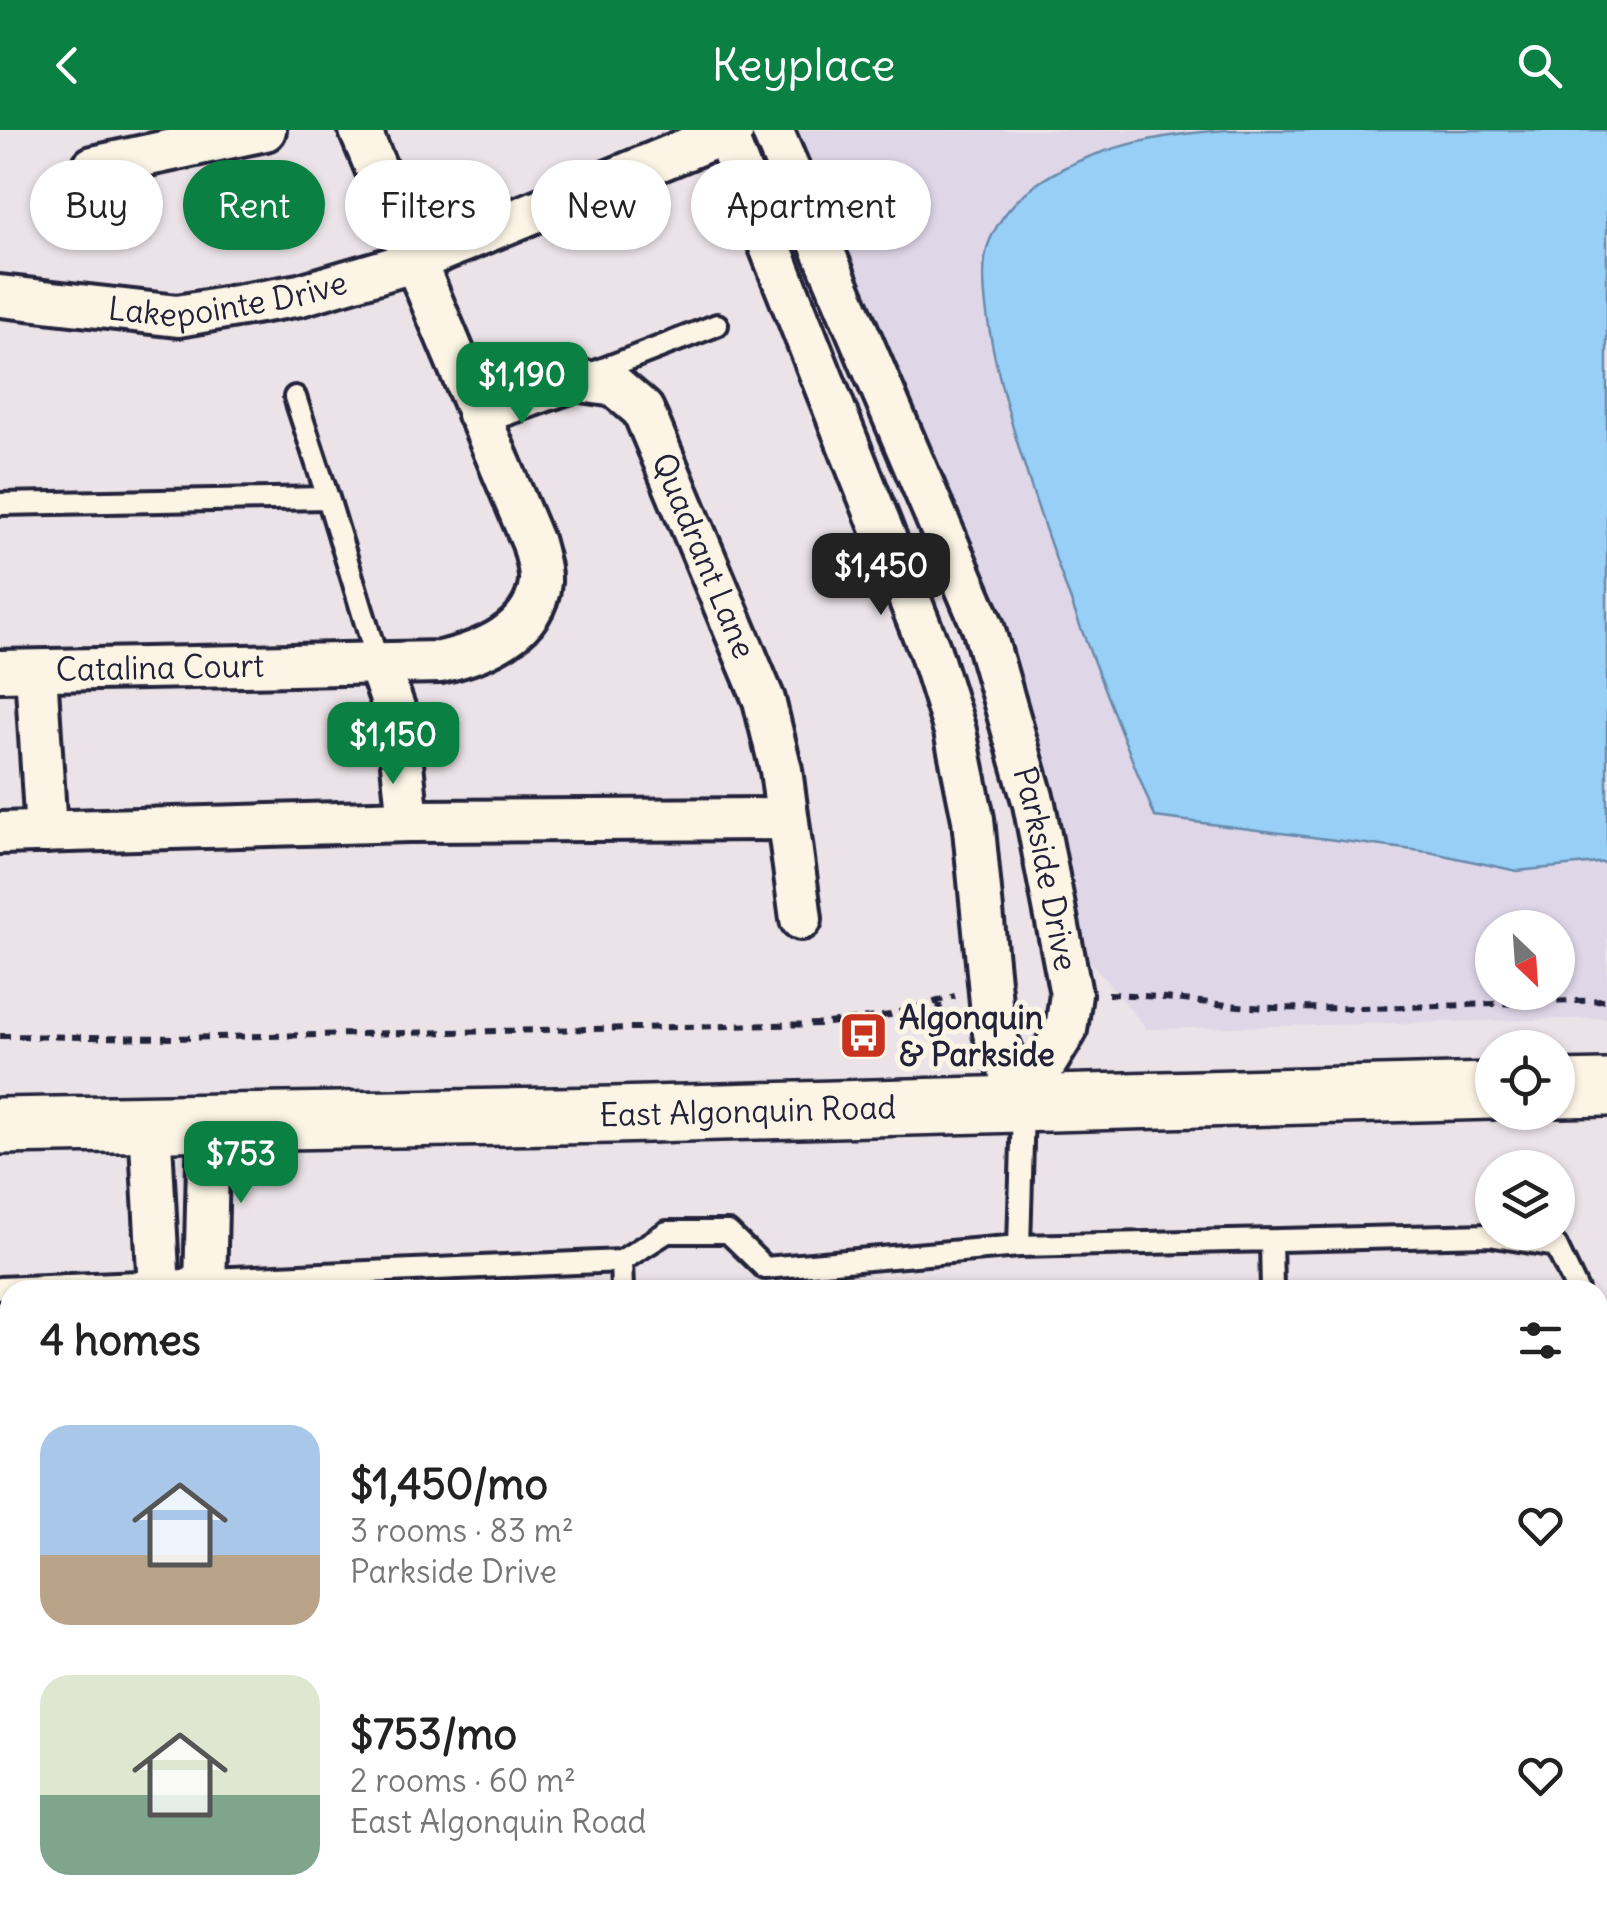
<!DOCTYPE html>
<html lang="en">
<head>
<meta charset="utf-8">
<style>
  body { margin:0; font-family:Delius,sans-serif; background:#f6f6f6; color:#222; height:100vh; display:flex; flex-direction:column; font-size:38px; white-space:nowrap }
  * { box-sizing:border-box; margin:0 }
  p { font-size:32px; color:#767676 }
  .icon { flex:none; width:55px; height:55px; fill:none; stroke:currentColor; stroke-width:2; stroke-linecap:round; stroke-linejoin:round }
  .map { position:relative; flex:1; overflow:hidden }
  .sheet { position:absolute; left:0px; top:1150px; width:1608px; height:642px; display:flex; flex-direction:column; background:#fff; border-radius:30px 30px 0 0; box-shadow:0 2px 8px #0004 }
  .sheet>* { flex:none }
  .guide { position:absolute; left:30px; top:30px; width:1000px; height:90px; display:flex; gap:20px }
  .needle { width:65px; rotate:155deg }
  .controls { position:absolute; left:1475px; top:780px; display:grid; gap:20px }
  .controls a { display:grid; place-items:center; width:100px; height:100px; border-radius:50%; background:#fff; box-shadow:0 2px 8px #0004; font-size:50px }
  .price { position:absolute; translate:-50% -85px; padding:0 22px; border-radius:20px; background:#0b8043; color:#fff; font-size:32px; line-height:65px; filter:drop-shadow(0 2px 5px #0008) }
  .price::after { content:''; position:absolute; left:50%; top:60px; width:30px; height:22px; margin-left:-15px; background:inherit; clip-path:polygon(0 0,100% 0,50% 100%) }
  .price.selected { background:#222; color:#fff }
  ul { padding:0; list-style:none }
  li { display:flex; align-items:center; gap:30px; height:250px; padding:0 40px }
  li span { display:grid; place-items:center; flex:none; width:280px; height:200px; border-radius:30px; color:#555 }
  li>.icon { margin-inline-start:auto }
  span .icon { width:120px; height:120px; fill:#fffc; stroke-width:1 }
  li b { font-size:42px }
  h2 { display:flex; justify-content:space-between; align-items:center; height:120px; padding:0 40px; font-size:42px }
  .chip { padding:0 35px; border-radius:45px; background:#fff; box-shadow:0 2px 8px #0004; font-size:35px; line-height:90px }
  .chip.selected { background:#0b8043; color:#fff }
  header { display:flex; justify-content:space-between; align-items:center; height:130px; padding:0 40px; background:#0b8043; color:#fff; font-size:45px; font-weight:600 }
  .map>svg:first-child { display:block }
  .built { fill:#dfd6e8; fill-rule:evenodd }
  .water { fill:#97cff6; stroke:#688aab; stroke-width:2.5 }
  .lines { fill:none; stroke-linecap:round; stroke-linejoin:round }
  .service-casing { stroke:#22223b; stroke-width:28 }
  .minor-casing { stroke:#22223b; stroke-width:48 }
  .primary-casing { stroke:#22223b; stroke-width:62 }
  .path { stroke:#22223b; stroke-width:6; stroke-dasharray:10 8; stroke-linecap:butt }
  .service { stroke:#fcf5e5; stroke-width:20 }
  .minor { stroke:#fcf5e5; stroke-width:40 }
  .primary { stroke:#fcf5e5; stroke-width:55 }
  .labels { text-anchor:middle; stroke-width:10; stroke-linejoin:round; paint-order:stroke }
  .street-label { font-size:32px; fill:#22223b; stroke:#fcf5e5 }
  .poi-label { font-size:32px; font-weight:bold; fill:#22223b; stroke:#fcf5e5; text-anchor:start }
</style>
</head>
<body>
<header><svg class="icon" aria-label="back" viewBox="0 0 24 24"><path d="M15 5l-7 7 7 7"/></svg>Keyplace<svg class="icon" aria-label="search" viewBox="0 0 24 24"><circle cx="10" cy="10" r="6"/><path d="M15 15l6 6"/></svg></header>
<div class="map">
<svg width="1607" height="1791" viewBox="0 0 1607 1791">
  <rect width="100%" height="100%" fill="#ebe3e7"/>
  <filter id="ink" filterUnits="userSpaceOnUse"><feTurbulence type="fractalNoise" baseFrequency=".01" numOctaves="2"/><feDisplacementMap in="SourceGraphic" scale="20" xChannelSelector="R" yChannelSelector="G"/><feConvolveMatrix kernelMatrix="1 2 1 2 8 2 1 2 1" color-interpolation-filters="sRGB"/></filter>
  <g filter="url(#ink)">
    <path class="built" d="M772,0H1607V888L1147,899L1084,824L1015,564ZM1492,798H1558V862H1492Z"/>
    <path class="water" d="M1226,0H1607V732L1517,741L1429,722L1155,687C1116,587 951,196 990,110C1026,27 1147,5 1226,0Z
      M1143,1783V1782L1310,1783L1282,1791H1140Z"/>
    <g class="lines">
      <defs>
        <path id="service" d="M590,244L717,195
          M295,267L328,368
          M0,374L328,368L378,533
          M1271,1111L1272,1160
          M1019,1116L1023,978
          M621,1131L622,1160
          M0,1158L621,1131L667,1102H728L765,1138L1019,1116L1489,1105L1556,1116L1577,1160
          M1598,1204L1607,1225
          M477,1782L530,1791
          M968,1782L972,1791
          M1459,1791L1463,1782"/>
        <g id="minor">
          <path d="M724,0L930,521L955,601L973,689L994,903L1023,971"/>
          <path id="s1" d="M772,0L983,497L1034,674L1071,864L1066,900L1023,971"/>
          <path d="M93,37L265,0"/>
          <path id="s2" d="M0,166L178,186L300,165L413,132L733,0"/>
          <path id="s3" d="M478,284L575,250L615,256L643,280L764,570L781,640L801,789"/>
          <path d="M378,533L397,586L408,691"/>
          <path id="s4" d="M0,541L440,532C481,523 535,502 540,452C541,440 536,425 533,413L360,0"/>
          <path d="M36,541L46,702"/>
          <path d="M0,703L408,691L787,689"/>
          <path d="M150,993L159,1160"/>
          <path d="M205,1160L209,992"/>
          <path d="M0,1527L10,1522"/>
          <path d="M543,1782L546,1791"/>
          <path d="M593,1791L669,1782"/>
          <path d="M785,1791L804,1782"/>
        </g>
        <g id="primary">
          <path d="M1558,959L1607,958"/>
          <path id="s5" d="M0,996L613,985L1492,961"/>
        </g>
      </defs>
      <use href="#service" class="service-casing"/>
      <use href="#minor" class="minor-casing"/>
      <use href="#primary" class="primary-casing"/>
      <path class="path" d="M1108,864C1164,865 1219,877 1276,878C1386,880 1497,873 1607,870
        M938,870L944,896
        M0,906L174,908L820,894L890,885L955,866"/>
      <use href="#service" class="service"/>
      <use href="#minor" class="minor"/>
      <use href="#primary" class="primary"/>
    </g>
  </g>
  <defs>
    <symbol id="bus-square" viewBox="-11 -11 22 22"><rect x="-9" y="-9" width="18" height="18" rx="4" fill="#c8321e" stroke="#fcf5e5"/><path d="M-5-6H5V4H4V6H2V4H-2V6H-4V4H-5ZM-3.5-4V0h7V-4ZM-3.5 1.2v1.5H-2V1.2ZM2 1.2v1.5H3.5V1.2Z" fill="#fff"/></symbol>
  </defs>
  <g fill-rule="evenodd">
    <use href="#bus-square" x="836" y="878" width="55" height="55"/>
  </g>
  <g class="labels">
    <g class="street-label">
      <text dy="11" stroke="none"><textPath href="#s2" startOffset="230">Lakepointe Drive</textPath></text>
      <text dy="11" stroke="none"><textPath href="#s3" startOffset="338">Quadrant Lane</textPath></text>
      <text dy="11" stroke="none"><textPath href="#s4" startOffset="160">Catalina Court</textPath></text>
      <text dy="11" stroke="none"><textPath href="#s1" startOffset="790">Parkside Drive</textPath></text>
      <text dy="11" stroke="none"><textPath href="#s5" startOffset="748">East Algonquin Road</textPath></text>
    </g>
    <g class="poi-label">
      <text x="899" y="899">Algonquin<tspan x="899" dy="37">&amp; Parkside</tspan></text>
    </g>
  </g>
</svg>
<div class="controls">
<a><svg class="needle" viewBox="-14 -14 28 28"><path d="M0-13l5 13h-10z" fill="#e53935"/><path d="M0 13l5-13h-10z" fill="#767676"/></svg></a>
<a><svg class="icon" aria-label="locate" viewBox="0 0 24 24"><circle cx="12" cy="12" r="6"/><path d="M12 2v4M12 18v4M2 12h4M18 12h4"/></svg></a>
<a><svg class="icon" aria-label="layers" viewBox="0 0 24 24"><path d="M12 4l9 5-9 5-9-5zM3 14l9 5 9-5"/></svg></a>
</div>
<b class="price" style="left:522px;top:297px">$1,190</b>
<b class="price selected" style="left:881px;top:488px">$1,450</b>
<b class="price" style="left:393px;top:657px">$1,150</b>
<b class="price" style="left:241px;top:1076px">$753</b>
<div class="guide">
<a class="chip">Buy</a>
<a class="chip selected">Rent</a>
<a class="chip">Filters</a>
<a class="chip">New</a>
<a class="chip">Apartment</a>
</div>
<section class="sheet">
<h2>4 homes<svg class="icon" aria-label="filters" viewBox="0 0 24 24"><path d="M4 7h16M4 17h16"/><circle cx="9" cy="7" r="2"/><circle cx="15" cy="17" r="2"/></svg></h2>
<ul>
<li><span style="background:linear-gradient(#a9c7e8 65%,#b9a48a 0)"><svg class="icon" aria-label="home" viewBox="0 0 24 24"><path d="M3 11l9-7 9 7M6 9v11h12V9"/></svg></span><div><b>$1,450/mo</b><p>3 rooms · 83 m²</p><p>Parkside Drive</p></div><svg class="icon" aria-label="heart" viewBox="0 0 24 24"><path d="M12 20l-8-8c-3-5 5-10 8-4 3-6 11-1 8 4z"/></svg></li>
<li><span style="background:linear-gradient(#dfe7d0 60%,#7fa58c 0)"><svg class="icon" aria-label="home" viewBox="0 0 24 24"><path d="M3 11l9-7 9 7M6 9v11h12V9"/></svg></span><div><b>$753/mo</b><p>2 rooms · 60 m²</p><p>East Algonquin Road</p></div><svg class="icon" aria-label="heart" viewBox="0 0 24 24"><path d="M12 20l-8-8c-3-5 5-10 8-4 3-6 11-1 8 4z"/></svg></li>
</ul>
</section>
</div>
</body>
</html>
